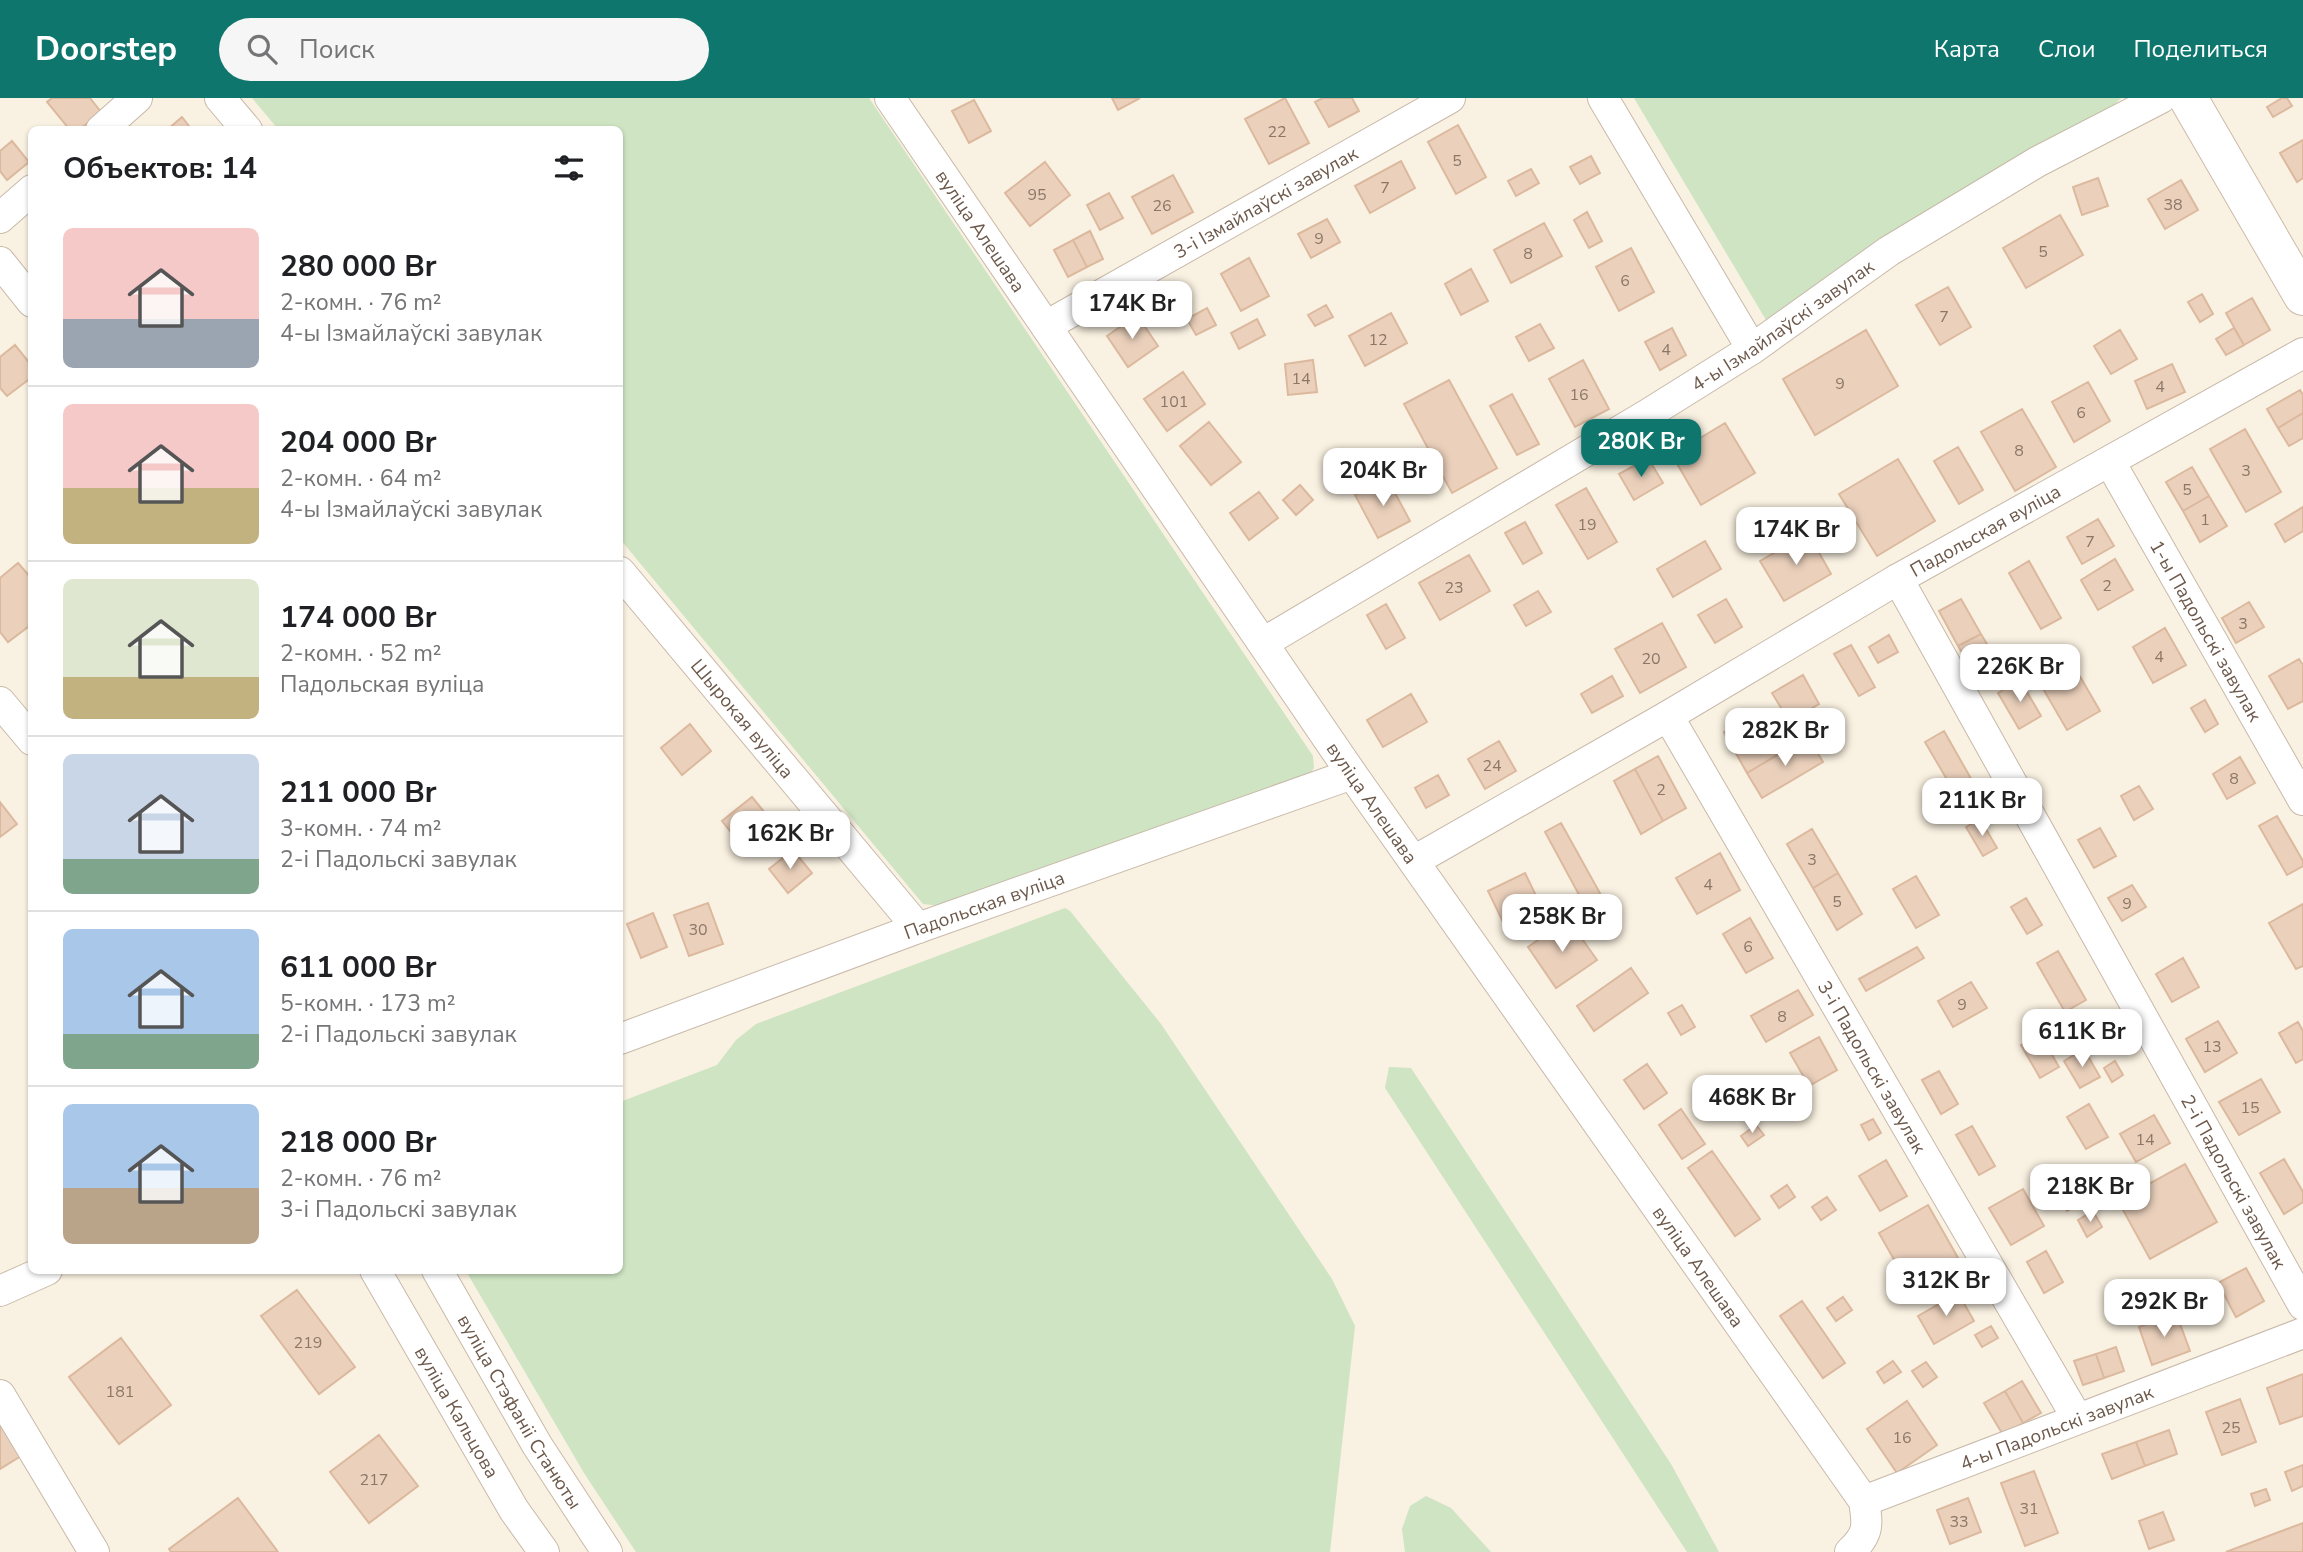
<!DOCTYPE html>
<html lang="ru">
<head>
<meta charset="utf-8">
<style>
  body { margin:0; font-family:"Nunito Sans",sans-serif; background:#f6f6f6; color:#202124; height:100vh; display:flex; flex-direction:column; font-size:26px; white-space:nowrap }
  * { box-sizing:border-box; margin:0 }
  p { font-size:23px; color:#757577 }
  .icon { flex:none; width:38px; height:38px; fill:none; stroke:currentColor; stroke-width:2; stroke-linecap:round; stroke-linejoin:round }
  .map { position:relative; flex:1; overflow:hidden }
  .details { position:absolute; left:28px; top:28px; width:595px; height:1148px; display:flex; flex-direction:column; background:#fff; border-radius:10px; box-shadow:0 2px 5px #0004 }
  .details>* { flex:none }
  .price { position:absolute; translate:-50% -60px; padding:0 16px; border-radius:14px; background:#fff; color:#222; font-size:23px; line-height:46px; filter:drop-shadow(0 2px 4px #0008) }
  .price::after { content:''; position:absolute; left:50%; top:42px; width:21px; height:16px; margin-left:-10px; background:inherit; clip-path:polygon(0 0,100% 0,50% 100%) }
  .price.current { background:#0f766e; color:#fff }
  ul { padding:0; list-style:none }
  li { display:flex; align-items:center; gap:21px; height:175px; padding:0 35px }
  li+li { border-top:2px solid #e0e0e0 }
  li span { display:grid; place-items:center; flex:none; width:196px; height:140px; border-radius:10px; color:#555 }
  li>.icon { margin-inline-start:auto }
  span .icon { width:84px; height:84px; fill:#fffc; stroke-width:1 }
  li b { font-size:30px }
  h2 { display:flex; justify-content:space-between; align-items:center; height:84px; padding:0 35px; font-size:30px }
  header { display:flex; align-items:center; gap:42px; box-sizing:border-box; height:98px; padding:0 35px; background:#0f766e; color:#fff }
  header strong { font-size:33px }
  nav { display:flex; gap:38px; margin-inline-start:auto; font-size:24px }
  .search { width:490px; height:63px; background:#f6f6f6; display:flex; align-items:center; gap:18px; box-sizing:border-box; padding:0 24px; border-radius:38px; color:#757577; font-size:26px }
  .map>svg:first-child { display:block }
  .green { fill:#cee4c2 }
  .building { fill:#ebd1bc; stroke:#dcb99e; stroke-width:2 }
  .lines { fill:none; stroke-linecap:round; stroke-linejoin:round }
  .street-casing { stroke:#c8b9aa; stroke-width:32 }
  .secondary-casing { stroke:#cdbbaa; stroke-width:40 }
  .street { stroke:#fff; stroke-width:30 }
  .secondary { stroke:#fff; stroke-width:38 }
  .labels { text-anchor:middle; stroke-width:6; stroke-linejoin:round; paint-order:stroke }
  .number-label { font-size:16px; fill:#8c7767 }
  .street-label { font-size:19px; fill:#6d594b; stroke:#fdf5e7 }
</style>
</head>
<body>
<header>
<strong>Doorstep</strong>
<div class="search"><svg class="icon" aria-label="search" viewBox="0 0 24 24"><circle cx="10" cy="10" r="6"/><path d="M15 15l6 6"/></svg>Поиск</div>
<nav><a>Карта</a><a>Слои</a><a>Поделиться</a></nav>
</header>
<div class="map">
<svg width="2303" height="1454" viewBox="0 0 2303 1454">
  <rect width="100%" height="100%" fill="#f9f1e1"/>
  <path class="green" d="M252,0H869L1313,658L1314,670L1308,678L941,808L923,806L620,441V32L278,31Z
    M1634,0H2121L2114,7L2026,54L1766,222Z
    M1065,810L1070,813L1161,926L1332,1181L1355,1228L1330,1454H636L584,1375L466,1173L620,1172V1004L717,967L736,942L756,926Z
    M1389,969L1411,970L1671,1366L1719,1454H1687L1385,990Z
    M1426,1398L1451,1410L1491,1454H1405L1402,1431L1410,1408Z"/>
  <path class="building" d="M52,0H90L101,14L79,32H70L47,4Z
    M1112,0H1140L1118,12Z
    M1285,0L1309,45L1269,66L1245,21Z
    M1323,0H1352L1359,13L1329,29L1315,4Z
    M2282,0H2287L2292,8L2273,19L2267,9Z
    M974,2L991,33L969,45L952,13Z
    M182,19L192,32H167Z
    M1458,27L1486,79L1456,96L1428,44Z
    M2303,42V80L2297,84L2280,55Z
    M12,43L29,64L7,82L0,73V53Z
    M1591,58L1600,75L1580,86L1570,69Z
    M1401,63L1415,90L1370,115L1355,88Z
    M1045,64L1070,97L1030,128L1005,95Z
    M1531,71L1539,85L1516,98L1508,83Z
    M1173,77L1193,114L1152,136L1132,99Z
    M2098,80L2108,108L2082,117L2073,89Z
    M2181,82L2198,112L2165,131L2148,101Z
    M1109,95L1123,120L1100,132L1087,107Z
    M1587,114L1602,143L1589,150L1574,122Z
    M2060,117L2083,157L2026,190L2003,150Z
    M1327,121L1340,144L1311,160L1298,136Z
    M1544,125L1562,158L1511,185L1494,152Z
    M1090,133L1103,161L1087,169L1073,142Z
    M1073,142L1087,169L1068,179L1054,152Z
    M1631,150L1654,194L1619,213L1596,169Z
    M1249,160L1269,198L1241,213L1221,176Z
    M1471,171L1488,203L1461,217L1445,186Z
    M1948,189L1971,229L1940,247L1916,207Z
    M2202,196L2213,216L2200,224L2188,204Z
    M2252,200L2270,232L2244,247L2226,215Z
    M1326,207L1333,219L1315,228L1308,217Z
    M1207,210L1216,227L1196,237L1187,221Z
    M1391,215L1407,245L1365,268L1349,238Z
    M1137,217L1158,248L1128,269L1107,238Z
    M1257,221L1265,237L1239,251L1231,235Z
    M1540,226L1554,250L1529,263L1516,239Z
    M1672,230L1686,257L1660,272L1645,244Z
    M2234,230L2244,247L2226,257L2216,241Z
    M1866,232L1898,288L1815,337L1783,281Z
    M2120,232L2137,261L2111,276L2094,248Z
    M15,247L32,268V279L7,298L0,290V259Z
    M1313,262L1317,294L1288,297L1285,266Z
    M1583,262L1609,311L1575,329L1549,281Z
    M2172,266L2185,294L2147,311L2135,283Z
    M1183,274L1205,306L1167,333L1144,301Z
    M1449,282L1497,370L1452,395L1404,306Z
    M2088,284L2110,323L2074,344L2052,304Z
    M2300,292L2303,297V315L2278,330L2267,311Z
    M1512,296L1539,346L1517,357L1490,308Z
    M2022,311L2056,369L2015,393L1981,334Z
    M2303,315V340L2289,348L2278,330Z
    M1209,324L1241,364L1211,387L1180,348Z
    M1725,325L1755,375L1701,407L1672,357Z
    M2245,331L2281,394L2246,414L2210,351Z
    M1958,349L1983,392L1959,406L1934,363Z
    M1648,360L1663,385L1634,402L1619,376Z
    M1898,361L1935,423L1877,458L1839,396Z
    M2192,369L2209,398L2183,413L2166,384Z
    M1387,380L1410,423L1378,440L1355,397Z
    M1300,387L1313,402L1296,417L1283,402Z
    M1586,390L1617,444L1588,461L1556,407Z
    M1259,394L1278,420L1249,442L1230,415Z
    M2209,398L2227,428L2200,444L2183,413Z
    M2303,409V433L2285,444L2275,426Z
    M2098,421L2114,448L2082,466L2067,439Z
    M1525,424L1542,455L1523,466L1505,435Z
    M1808,435L1831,476L1784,503L1760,463Z
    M1705,443L1721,471L1673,499L1657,471Z
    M1469,457L1490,493L1440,522L1419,485Z
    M2115,461L2133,492L2098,512L2081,482Z
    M2029,463L2061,520L2041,531L2009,475Z
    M18,465L32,481V526L8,544L0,534V480Z
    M1538,493L1551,514L1526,528L1514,507Z
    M1726,501L1742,529L1715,545L1698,517Z
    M1961,501L1981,536L1958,548L1939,513Z
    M2249,504L2264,529L2236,545L2222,520Z
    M1386,506L1405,540L1386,551L1367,517Z
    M1662,525L1686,569L1640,595L1615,551Z
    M2165,530L2186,567L2153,585L2133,549Z
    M1981,536L1994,558L1972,571L1958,548Z
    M1889,537L1898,554L1878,565L1869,549Z
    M1851,547L1875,589L1859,598L1834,556Z
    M2067,556L2100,613L2067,632L2034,575Z
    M2299,561L2303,567V603L2288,611L2269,578Z
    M1803,577L1819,606L1789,623L1772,595Z
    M1612,578L1623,598L1592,615L1581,596Z
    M2020,582L2041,618L2019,631L1998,595Z
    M1411,596L1427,624L1383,649L1367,622Z
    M2205,602L2218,626L2205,634L2191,610Z
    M1753,617L1777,657L1747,675L1724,634Z
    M690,626L711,653L682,677L661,650Z
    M1944,633L1974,686L1956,697L1925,644Z
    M1808,639L1823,664L1762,700L1747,675Z
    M1499,643L1516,673L1485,691L1468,661Z
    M1658,658L1686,710L1663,723L1635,671Z
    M2240,659L2255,685L2227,701L2213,676Z
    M1635,671L1663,723L1641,736L1614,683Z
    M1438,677L1449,697L1426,710L1415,690Z
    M2139,688L2153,711L2134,722L2121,698Z
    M752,699L779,732L749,757L722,723Z
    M0,704L17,726L0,739Z
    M2277,718L2303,763V768L2287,777L2259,728Z
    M1980,721L1997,750L1983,758L1966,729Z
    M1561,725L1601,797L1584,806L1545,734Z
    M2100,730L2116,758L2094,770L2078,742Z
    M1812,731L1838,775L1813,790L1787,746Z
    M793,752L812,775L788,795L769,771Z
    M1720,755L1740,792L1697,816L1676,780Z
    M1525,775L1542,810L1505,828L1488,793Z
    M1838,775L1862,816L1837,832L1813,790Z
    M1916,778L1939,817L1916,830L1893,791Z
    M2132,787L2146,809L2122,823L2108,800Z
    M2026,800L2042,827L2027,836L2011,809Z
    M708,805L723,846L689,858L674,817Z
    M2303,806V868L2296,871L2269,825Z
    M653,815L667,849L641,860L627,826Z
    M1750,820L1773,860L1746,875L1723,836Z
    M1568,821L1597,862L1556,890L1528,849Z
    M1917,849L1924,860L1866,893L1859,881Z
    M2058,853L2086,902L2065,914L2037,865Z
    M2183,860L2199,889L2172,904L2156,876Z
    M1631,870L1648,895L1594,933L1577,908Z
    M1971,884L1987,910L1953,929L1938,903Z
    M1798,892L1813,917L1766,944L1751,918Z
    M1682,907L1695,929L1681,937L1668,915Z
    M2218,923L2237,955L2205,974L2186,941Z
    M2298,924L2303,933V961L2296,965L2279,935Z
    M2040,936L2059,969L2040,980L2021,947Z
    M1819,939L1837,972L1809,988L1790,955Z
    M2084,951L2100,979L2080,990L2064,963Z
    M2115,963L2123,977L2112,984L2104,970Z
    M1647,966L1667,995L1644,1011L1624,982Z
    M1939,973L1958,1006L1941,1016L1922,982Z
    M2261,981L2280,1014L2239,1037L2219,1004Z
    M2089,1006L2108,1039L2086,1051L2067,1019Z
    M1681,1011L1705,1046L1682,1061L1659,1027Z
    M2154,1017L2170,1045L2136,1064L2120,1036Z
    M1873,1021L1881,1035L1869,1042L1861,1027Z
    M1756,1027L1764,1037L1748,1048L1741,1038Z
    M1972,1028L1995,1068L1979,1077L1956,1037Z
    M1712,1053L1760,1121L1735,1138L1688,1070Z
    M2284,1061L2303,1094V1104L2284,1116L2260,1075Z
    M1886,1062L1907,1098L1880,1113L1859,1078Z
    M2185,1066L2217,1124L2150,1161L2118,1103Z
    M2084,1074L2097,1096L2067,1113L2054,1091Z
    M1787,1087L1795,1099L1779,1110L1771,1098Z
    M2023,1091L2044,1128L2011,1147L1989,1110Z
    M1827,1099L1836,1112L1821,1122L1812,1109Z
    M1928,1107L1962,1167L1913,1195L1879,1135Z
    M2093,1113L2102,1129L2087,1139L2078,1122Z
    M2046,1153L2063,1184L2044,1195L2027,1164Z
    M2246,1170L2264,1203L2236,1219L2218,1185Z
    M297,1192L355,1269L319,1296L261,1218Z
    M1958,1195L1974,1223L1934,1246L1918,1218Z
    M1843,1199L1852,1212L1836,1223L1827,1210Z
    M1802,1203L1845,1265L1823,1280L1780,1218Z
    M2176,1215L2190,1253L2152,1267L2139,1229Z
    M1991,1228L1998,1240L1982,1249L1975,1237Z
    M121,1240L171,1307L119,1346L69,1279Z
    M2116,1249L2124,1273L2104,1280L2096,1256Z
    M2096,1256L2104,1280L2083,1287L2074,1263Z
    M1893,1263L1901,1274L1884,1285L1877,1274Z
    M1926,1264L1937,1279L1923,1289L1912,1273Z
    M2303,1276V1318L2280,1326L2267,1290Z
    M2022,1283L2041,1315L2023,1325L2005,1293Z
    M2005,1293L2023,1325L2003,1337L1984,1305Z
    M2240,1301L2256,1344L2222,1357L2206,1314Z
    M1907,1303L1937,1347L1897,1375L1867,1331Z
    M0,1323L21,1358L0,1371Z
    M2169,1332L2177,1356L2145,1368L2136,1344Z
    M379,1337L418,1388L369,1425L330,1374Z
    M2136,1344L2145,1368L2112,1381L2102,1356Z
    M2303,1367V1388L2292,1393L2285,1374Z
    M2034,1373L2058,1435L2025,1448L2001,1385Z
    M2266,1391L2270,1402L2255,1408L2251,1396Z
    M238,1400L278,1454H171L169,1451Z
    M1968,1400L1981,1434L1950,1446L1937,1412Z
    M2163,1414L2174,1442L2149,1451L2139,1423Z
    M2303,1425V1454H2226Z"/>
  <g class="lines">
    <defs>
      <g id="street">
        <path d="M220,0L247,32"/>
        <path id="s1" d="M890,0L1352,676L1864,1403C1868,1428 1869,1436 1850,1454"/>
        <path d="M1603,0L1752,251"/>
        <path d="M101,32L137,0"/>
        <path d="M0,120L32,92"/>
        <path d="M0,164L32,204"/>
        <path id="s2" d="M1046,228L1450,0"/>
        <path id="s3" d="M2110,364L2303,702"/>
        <path id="s4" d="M620,474L918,830"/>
        <path id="s5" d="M1898,481L2303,1207"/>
        <path id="s6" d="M1263,545L1645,318L1752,251L1889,153L2037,64L2161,0"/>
        <path d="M0,604L32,642"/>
        <path id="s7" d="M1668,618L2077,1320"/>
        <path id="s8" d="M1414,763L1668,618L1898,481L2303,255"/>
        <path id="s9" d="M620,941L918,830L1352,676"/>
        <path id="s10" d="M375,1172L514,1412L544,1454"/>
        <path id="s11" d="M437,1172L537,1347L607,1454"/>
        <path d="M0,1193L47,1172"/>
        <path d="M0,1297L94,1454"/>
        <path id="s12" d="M1864,1403L2303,1235"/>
      </g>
      <path id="secondary" d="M2188,0L2303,198"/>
    </defs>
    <use href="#street" class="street-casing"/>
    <use href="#secondary" class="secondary-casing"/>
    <use href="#street" class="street"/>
    <use href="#secondary" class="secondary"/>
  </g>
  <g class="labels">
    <g class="number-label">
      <text x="1277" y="39">22</text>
      <text x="1457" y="68">5</text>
      <text x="1385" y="95">7</text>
      <text x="1037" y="102">95</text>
      <text x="2173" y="112">38</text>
      <text x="1162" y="113">26</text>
      <text x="1319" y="146">9</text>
      <text x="2043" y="159">5</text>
      <text x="1528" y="161">8</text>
      <text x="1625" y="188">6</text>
      <text x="1944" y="224">7</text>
      <text x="1378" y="247">12</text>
      <text x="1666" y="257">4</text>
      <text x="1301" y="286">14</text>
      <text x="1840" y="291">9</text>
      <text x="2160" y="294">4</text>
      <text x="1579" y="302">16</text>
      <text x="1174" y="309">101</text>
      <text x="2081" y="320">6</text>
      <text x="2019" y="358">8</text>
      <text x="2246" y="378">3</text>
      <text x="2187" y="397">5</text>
      <text x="2205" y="427">1</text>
      <text x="1587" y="432">19</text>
      <text x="2090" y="449">7</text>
      <text x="2107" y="493">2</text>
      <text x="1454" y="495">23</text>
      <text x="2243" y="531">3</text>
      <text x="2159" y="564">4</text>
      <text x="1651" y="566">20</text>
      <text x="1492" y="673">24</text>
      <text x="2234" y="686">8</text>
      <text x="1661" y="697">2</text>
      <text x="1812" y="767">3</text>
      <text x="1708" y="792">4</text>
      <text x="1837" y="809">5</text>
      <text x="2127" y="811">9</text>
      <text x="698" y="837">30</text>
      <text x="1748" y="854">6</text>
      <text x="1962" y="912">9</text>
      <text x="1782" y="924">8</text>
      <text x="2212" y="954">13</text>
      <text x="2250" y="1015">15</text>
      <text x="2145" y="1047">14</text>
      <text x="308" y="1250">219</text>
      <text x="120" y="1299">181</text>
      <text x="2231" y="1335">25</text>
      <text x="1902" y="1345">16</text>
      <text x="374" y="1387">217</text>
      <text x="2029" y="1416">31</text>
      <text x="1959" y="1429">33</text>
    </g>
    <g class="street-label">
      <text dy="7" stroke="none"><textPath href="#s2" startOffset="252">3-і Ізмайлаўскі завулак</textPath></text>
      <text dy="7" stroke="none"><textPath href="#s1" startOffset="161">вуліца Алешава</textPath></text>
      <text dy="7" stroke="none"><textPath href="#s6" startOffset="609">4-ы Ізмайлаўскі завулак</textPath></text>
      <text dy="7" stroke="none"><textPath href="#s8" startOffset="660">Падольская вуліца</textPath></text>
      <text dy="7" stroke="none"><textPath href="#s3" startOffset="194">1-ы Падольскі завулак</textPath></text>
      <text dy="7" stroke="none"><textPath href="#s4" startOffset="191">Шырокая вуліца</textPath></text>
      <text dy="7" stroke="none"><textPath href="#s1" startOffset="854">вуліца Алешава</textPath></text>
      <text dy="7" stroke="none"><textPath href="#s9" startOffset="388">Падольская вуліца</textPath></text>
      <text dy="7" stroke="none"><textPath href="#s7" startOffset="406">3-і Падольскі завулак</textPath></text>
      <text dy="7" stroke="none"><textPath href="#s5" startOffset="690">2-і Падольскі завулак</textPath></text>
      <text dy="7" stroke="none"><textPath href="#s1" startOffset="1421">вуліца Алешава</textPath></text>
      <text dy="7" stroke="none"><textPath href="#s11" startOffset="164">вуліца Стэфаніі Станюты</textPath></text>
      <text dy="7" stroke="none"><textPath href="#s10" startOffset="164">вуліца Кальцова</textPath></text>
      <text dy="7" stroke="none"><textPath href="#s12" startOffset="206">4-ы Падольскі завулак</textPath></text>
    </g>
  </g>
</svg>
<b class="price" style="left:1132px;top:243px">174K Br</b>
<b class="price current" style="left:1641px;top:381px">280K Br</b>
<b class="price" style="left:1383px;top:410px">204K Br</b>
<b class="price" style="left:1796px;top:469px">174K Br</b>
<b class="price" style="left:2020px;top:606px">226K Br</b>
<b class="price" style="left:1785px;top:670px">282K Br</b>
<b class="price" style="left:1982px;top:740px">211K Br</b>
<b class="price" style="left:790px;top:773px">162K Br</b>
<b class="price" style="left:1562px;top:856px">258K Br</b>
<b class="price" style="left:2082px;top:971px">611K Br</b>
<b class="price" style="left:1752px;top:1037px">468K Br</b>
<b class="price" style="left:2090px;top:1126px">218K Br</b>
<b class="price" style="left:1946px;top:1220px">312K Br</b>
<b class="price" style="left:2164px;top:1241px">292K Br</b>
<section class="details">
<h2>Объектов: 14<svg class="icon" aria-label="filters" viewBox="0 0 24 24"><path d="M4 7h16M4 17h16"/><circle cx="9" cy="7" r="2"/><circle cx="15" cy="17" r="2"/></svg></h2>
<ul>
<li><span style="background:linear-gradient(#f6c9c9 65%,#9aa5b1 0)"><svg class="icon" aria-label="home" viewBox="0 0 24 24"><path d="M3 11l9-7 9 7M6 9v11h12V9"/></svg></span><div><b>280 000 Br</b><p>2-комн. · 76 m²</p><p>4-ы Ізмайлаўскі завулак</p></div></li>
<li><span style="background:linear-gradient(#f6c9c9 60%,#c2b280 0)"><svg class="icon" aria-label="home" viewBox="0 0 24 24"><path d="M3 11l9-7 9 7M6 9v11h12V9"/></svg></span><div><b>204 000 Br</b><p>2-комн. · 64 m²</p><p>4-ы Ізмайлаўскі завулак</p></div></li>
<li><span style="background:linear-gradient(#dfe7d0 70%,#c2b280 0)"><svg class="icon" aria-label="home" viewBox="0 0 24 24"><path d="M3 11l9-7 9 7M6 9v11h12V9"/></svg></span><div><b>174 000 Br</b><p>2-комн. · 52 m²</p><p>Падольская вуліца</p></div></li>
<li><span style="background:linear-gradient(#c9d6e8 75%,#7fa58c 0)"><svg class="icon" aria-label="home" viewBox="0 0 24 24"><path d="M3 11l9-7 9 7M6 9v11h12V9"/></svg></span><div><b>211 000 Br</b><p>3-комн. · 74 m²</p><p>2-і Падольскі завулак</p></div></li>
<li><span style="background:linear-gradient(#a9c7e8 75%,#7fa58c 0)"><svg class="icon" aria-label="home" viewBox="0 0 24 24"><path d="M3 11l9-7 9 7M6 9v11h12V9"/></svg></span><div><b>611 000 Br</b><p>5-комн. · 173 m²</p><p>2-і Падольскі завулак</p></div></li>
<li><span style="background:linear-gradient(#a9c7e8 60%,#b9a48a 0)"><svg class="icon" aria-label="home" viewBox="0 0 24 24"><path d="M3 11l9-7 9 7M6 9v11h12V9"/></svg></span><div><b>218 000 Br</b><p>2-комн. · 76 m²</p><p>3-і Падольскі завулак</p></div></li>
</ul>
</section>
</div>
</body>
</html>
